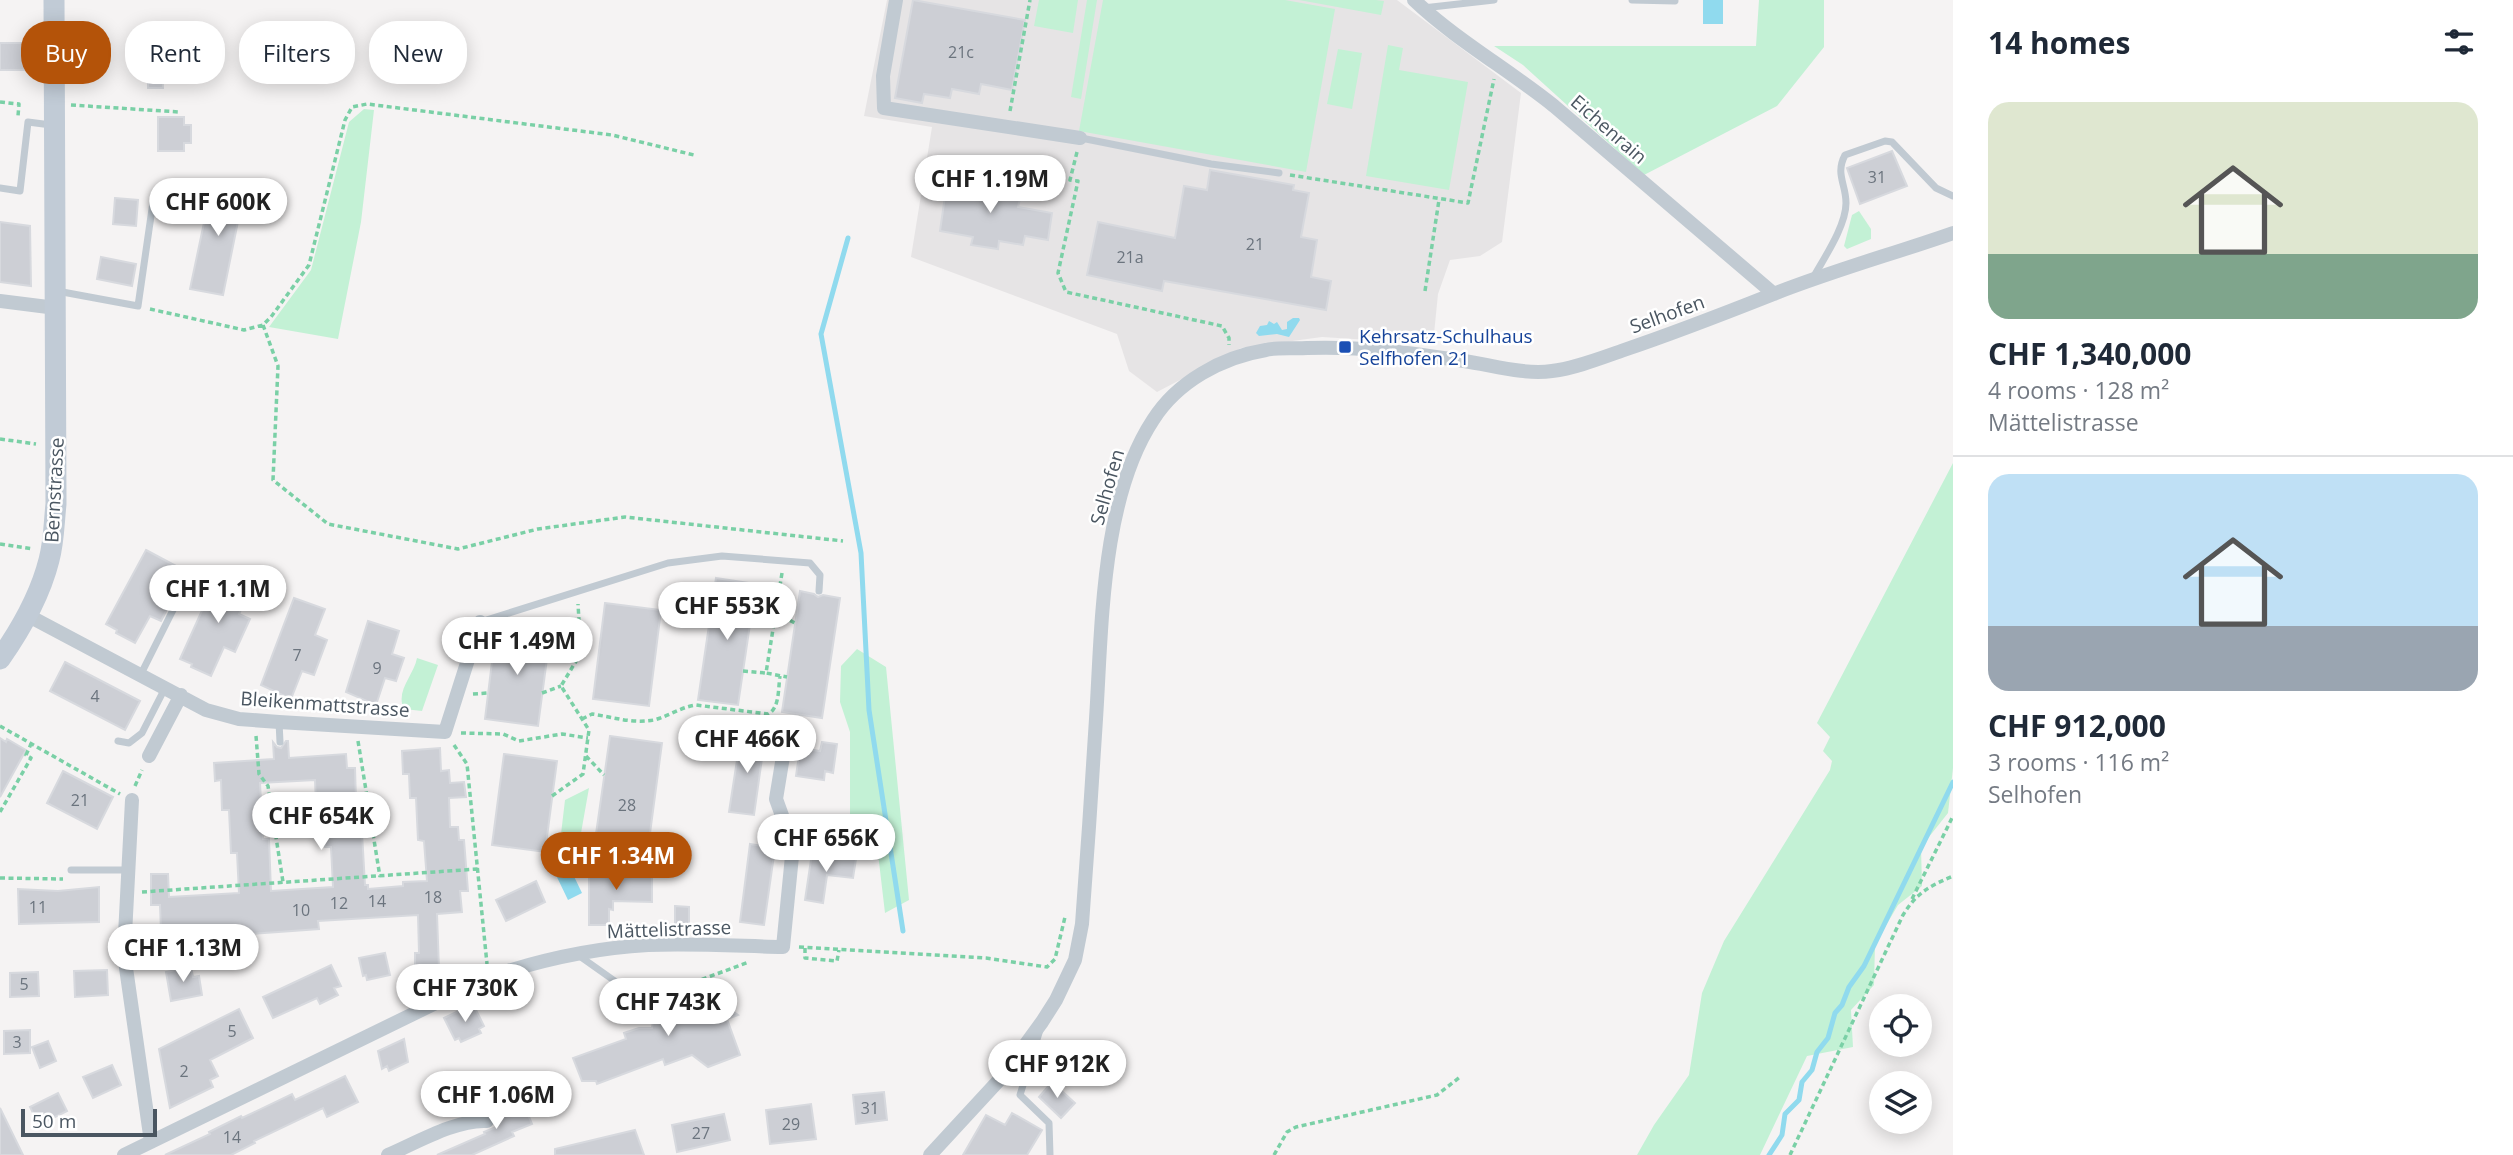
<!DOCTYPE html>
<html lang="en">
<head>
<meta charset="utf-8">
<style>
  body { margin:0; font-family:"Open Sans",sans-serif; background:#f6f6f7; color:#1f2937; height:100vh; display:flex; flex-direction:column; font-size:26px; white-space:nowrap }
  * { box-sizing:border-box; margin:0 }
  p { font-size:23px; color:#747a83 }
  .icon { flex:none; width:38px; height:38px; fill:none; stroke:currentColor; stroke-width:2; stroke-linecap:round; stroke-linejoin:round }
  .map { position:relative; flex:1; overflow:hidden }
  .panel { display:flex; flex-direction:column; background:#fff; width:560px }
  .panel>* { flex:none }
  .hud { position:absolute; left:21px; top:21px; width:665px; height:63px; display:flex; gap:14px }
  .buttons { position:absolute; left:1869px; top:994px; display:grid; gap:14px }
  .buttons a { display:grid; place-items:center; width:63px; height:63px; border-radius:50%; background:#fff; box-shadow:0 4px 18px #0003; font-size:35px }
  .scale { position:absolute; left:21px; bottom:18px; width:136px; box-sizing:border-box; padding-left:7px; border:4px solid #4a5661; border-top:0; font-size:19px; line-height:24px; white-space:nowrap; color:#4a5661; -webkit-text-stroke:5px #fff; paint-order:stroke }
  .price { position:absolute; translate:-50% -60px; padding:0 16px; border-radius:24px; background:#fff; color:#222; font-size:23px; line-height:46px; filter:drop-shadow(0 2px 4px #0008) }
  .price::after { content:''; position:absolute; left:50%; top:42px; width:21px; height:16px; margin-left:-10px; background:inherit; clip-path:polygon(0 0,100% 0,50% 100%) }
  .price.active { background:#b45309; color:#fff }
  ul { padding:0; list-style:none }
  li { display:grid; align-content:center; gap:14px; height:371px; padding:0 35px }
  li+li { border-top:2px solid #e0e1e3 }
  li span { display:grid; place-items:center; height:217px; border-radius:21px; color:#555 }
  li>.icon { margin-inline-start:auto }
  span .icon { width:126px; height:126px; fill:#fffc; stroke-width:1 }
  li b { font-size:30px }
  h2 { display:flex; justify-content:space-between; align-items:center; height:84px; padding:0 35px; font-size:30px }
  .chip { padding:0 24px; border-radius:28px; background:#fff; box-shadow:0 4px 18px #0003; font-size:24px; line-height:63px }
  .chip.active { background:#b45309; color:#fff }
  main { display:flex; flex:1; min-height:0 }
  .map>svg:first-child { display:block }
  .education { fill:#e6e4e5 }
  .green { fill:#c3f1d5 }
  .water { fill:#90daee }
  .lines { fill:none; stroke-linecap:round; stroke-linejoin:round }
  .stream { stroke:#90daee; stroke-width:5 }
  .building { fill:#cdcfd5; stroke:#d7d9de; stroke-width:2; fill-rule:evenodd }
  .path { stroke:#7ad0a6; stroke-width:3.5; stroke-dasharray:5 3.5; stroke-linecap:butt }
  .lane { stroke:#c1cad2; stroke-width:7 }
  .street { stroke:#c1cad2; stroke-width:14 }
  .secondary { stroke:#c1cbd6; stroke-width:21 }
  .transit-dot { fill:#1a4fb4; stroke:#fff; stroke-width:2.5 }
  .labels { text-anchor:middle; stroke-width:5; stroke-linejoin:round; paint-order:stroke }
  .number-label { font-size:16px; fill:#6b747e }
  .street-label { font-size:19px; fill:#4a5661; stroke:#fff }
  .transit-label { font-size:19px; fill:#164399; stroke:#fff; text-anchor:start }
</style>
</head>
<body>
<main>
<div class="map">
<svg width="1953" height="1155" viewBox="0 0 1953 1155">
  <rect width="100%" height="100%" fill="#f5f3f3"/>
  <path class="education" d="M887,0H1397L1521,93L1502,242L1480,256L1450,260L1438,294L1433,344L1322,337L1241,348L1157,392L1129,371L1117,334L911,257L932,127L864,116Z"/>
  <path class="green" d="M1039,0H1078L1073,33L1034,26Z
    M1087,0H1097L1081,99L1071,97Z
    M1103,0H1285L1335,9L1306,172L1079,131Z
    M1299,0H1376L1384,1L1381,15Z
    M1759,0H1824V47L1777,106L1644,175L1523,65L1494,46H1756Z
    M1388,45L1403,48L1399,70L1468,82L1449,190L1366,176Z
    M1338,49L1362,53L1352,109L1327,104Z
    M364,109L374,110L361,222L338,339L269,327L311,270L349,122Z
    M1859,211L1871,229V239L1847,249L1844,246L1852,215Z
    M1953,463V768L1948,813L1921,847L1922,886L1898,905L1875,944L1874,985L1851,1010L1853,1047L1807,1056L1760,1155H1637L1654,1125L1689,1075L1702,993L1724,941L1830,770L1832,761L1823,751L1830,737L1817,723Z
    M857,649L886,667L909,900L885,913L877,845L850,842V732L840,702L841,666Z
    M417,658L438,665L423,708L422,711L404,709C395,691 414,675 417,658Z
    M589,788L581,833L561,834L565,800Z"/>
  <path class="water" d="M1703,0H1723V24H1703Z
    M1293,318H1299L1300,320L1289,337L1277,334L1259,336L1256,333L1260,326L1267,325L1269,321L1274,324L1277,322L1282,330L1287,329V322Z
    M569,866L582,893L568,900L555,873Z"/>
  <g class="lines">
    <path class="stream" d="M848,238L821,334L861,553L869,710L903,931
      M1769,1155L1782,1135L1785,1114L1799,1100L1802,1082L1812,1070L1817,1052L1828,1038L1835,1013L1842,1005L1849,987L1864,966L1953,782"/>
  </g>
  <path class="building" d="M913,0L1025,20L1012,90L981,84L979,94L952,89L950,98L924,94L922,103L895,98Z
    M0,43H28V70H0Z
    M148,66H162L163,88H148Z
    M158,117H184V125H191V143H184V151H158Z
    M1892,151L1907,186L1860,204L1847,168Z
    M960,170L989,174L985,193L1020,199L1018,207L1052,213L1048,240L1025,236L1023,245L999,241L998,249L971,245L973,237L940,231L945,196L956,197Z
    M1210,170L1294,185L1293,190L1309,193L1301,237L1317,240L1311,277L1331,281L1326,310L1164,281L1162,291L1087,275L1098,222L1175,238L1184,186L1207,190Z
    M213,180L245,187L223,295L190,289Z
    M115,198L138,200L136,226L113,224Z
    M0,222L30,226L31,286L0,282Z
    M101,257L136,264L132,286L97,279Z
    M146,550L176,566L163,591L174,596L161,621L150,616L135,643L116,633L117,630L106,624Z
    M219,573L251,588L239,614L250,619L235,652L224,647L211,676L191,667L192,664L180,659Z
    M716,578L756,584L738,705L698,700Z
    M800,591L814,594L818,597L823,595L840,598L822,718L782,712Z
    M294,598L325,609L315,635L327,640L314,675L302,671L291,699L261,685Z
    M605,603L661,610L649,706L593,699Z
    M368,621L399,631L392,654L404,658L396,681L385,678L376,705L346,692Z
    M496,629L550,636L538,726L485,719Z
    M65,662L140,701L125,730L50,691Z
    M741,734L765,737L754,815L729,812Z
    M610,736L662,743L649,841L596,834Z
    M0,738L6,742L7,739L26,750L0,797Z
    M286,741H288L289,758L346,754L347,768H355L357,833H362L365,885H368V889L403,886V882L427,881L424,841L418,840L416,798H410L409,774H403L402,751L440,748L441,771L449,770L450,783L464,782L466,797L449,798L450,827H458L459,840H464L468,891H460L462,912L437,914L439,970L415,971V953H419L418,915L318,921L319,929L236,935L218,936V928L161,931L160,905H151V874H168L169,897L239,893L237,853H231L229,810H222L221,780L215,781L214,763L274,759L273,742L277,747L281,748ZM315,780L316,804H322L325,847H331L333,887L271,891L269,839H263L260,783Z
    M822,742L837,744L833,773L825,771L824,780L796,776L800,748L820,751Z
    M504,754L557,761L545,852L492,845Z
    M63,771L113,797L97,829L47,803Z
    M750,844L775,848L764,925L740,922Z
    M812,853L856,859L853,878L827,875L823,903L805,900Z
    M589,871L652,872V902L613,901V910L609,909V925H589Z
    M536,881L545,902L506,921L496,900Z
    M99,887V922L19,924L18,889L58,891Z
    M675,906L689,907V929H675Z
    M385,953L390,975L367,980L366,975L363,976L359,958Z
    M331,965L341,986L334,988L338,995L320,1004L317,998L273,1018L263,997Z
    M191,967L193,977L199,976L202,995L171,1001L166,972Z
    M107,970L108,995L75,997L74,971Z
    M38,972L39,996L10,997V973Z
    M695,985L738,1015L727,1019L740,1055L708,1067L692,1055L665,1065L663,1059L597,1084L596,1081H582L573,1058L626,1039L624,1033L639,1028H652L654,1012L666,1007L664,997Z
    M473,1004L484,1026L479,1029L481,1033L461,1042L459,1038L455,1040L444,1018Z
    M239,1009L253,1038L210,1060L218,1076L210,1080L213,1087L170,1108L159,1049Z
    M30,1030V1053L4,1054V1031Z
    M404,1039L408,1062L389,1071L387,1066L382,1069L378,1051Z
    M48,1041L56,1061L40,1068L32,1047Z
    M112,1065L121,1085L93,1098L83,1077Z
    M345,1076L358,1102L327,1117L323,1108L254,1141L255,1143L231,1155H165L210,1134L209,1132L241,1116L242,1118L292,1094L295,1100Z
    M1052,1082L1075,1103L1061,1118L1039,1097Z
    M884,1092L887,1120L856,1124L853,1095Z
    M58,1093L67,1111L39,1125L30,1107Z
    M522,1100L532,1124L512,1132L514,1136L472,1155H437L485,1134L484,1132L496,1127L497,1120L492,1113Z
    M811,1104L816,1139L770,1144L766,1110Z
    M0,1108L23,1155H0Z
    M1012,1113L1042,1130L1027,1155H963L986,1115L1005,1125Z
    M724,1114L730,1140L677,1152L672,1125Z
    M635,1130L644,1155H555V1149Z"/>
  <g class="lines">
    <path class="path" d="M0,102L19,104L18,116
      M71,105L179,112
      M1010,111L1030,0
      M1077,152L1070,180L1078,181L1058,273L1066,292L1222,326L1229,338V345
      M1290,175L1468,203L1494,79
      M1425,291L1439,200
      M150,309L244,330L263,325L271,317L309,265L345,120L352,107L367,104L612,135L694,155
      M263,325L278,366L273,480L328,524L458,549L538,529L625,517L843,541
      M0,439L36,444
      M0,544L33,549
      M782,573L766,673L787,677
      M750,619L776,613L795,623
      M743,671L766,673
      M542,693L561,686
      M473,694L488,693
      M582,719L592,714C613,717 632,724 654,720C669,716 681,707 696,705L768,714C780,708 778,688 780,676
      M0,726L120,794
      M461,733L503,734L519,741L562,734L588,738
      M256,736L259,774L268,786L283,882
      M358,741L380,877
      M454,745L467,764L487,964
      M586,756L604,775
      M135,786L142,770
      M552,796L583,774L589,730L561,686L581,653L578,604
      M0,812L31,758L26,755L31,744
      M0,878L63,879
      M142,892L478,869
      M1912,899L1953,816
      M799,947L986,958L1047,967L1055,959L1065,917
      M805,948V958L837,961L839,950
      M654,997L749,962
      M1274,1155L1287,1132L1296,1127L1437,1095L1460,1077
      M1790,1155L1903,915C1917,892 1930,886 1953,876"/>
    <path class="lane" d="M1632,0L1675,1
      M1423,8L1494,0
      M1081,138L1211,164L1279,173
      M0,188L20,191L28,122L51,125
      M1813,278C1824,258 1846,226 1846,203C1846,184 1835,174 1845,155L1885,141L1892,142L1936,188L1953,196
      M57,291L138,306L153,202
      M480,622L668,563L722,556L810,563L820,575L819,591
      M141,674L176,604
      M279,722L280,742
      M118,741L129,743L142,733L165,688
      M71,870H128
      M578,955L643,1001
      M1039,1033L1020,1095L1049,1123L1050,1155"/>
    <path class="street" d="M896,0L883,76L884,108L1080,138
      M1414,0C1456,40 1508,69 1554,106L1774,294
      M0,301L56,308
      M27,615L206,710L239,719L279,722L445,732L480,622
      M149,756L181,695
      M132,800L124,954L151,1142
      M124,1155L489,977C540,960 593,948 648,945C692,943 738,946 783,947L793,846L776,799L788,726
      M388,1155C416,1143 457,1119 487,1121
      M930,1155L1001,1078L1042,1022L1056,1000L1075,960L1082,924C1087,856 1092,787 1096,719C1102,626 1101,499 1153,420C1177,382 1222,357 1266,350C1279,347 1294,349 1307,348C1360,346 1412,353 1464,361C1492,365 1524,375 1552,371C1576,368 1601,358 1624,350C1674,333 1723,314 1771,295C1831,271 1893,254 1953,233"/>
    <path class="secondary" d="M0,659C21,629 40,596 49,560C54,542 54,522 56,504L54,0"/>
  </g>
  <rect class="transit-dot" x="1338" y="340" width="14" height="14" rx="3.5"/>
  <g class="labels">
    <g class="number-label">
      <text x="961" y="58">21c</text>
      <text x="1877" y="183">31</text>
      <text x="1255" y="250">21</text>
      <text x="1130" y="263">21a</text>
      <text x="297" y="661">7</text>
      <text x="377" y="674">9</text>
      <text x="95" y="702">4</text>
      <text x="80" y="806">21</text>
      <text x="627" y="811">28</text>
      <text x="433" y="903">18</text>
      <text x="377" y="907">14</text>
      <text x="339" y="909">12</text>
      <text x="38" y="913">11</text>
      <text x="301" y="916">10</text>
      <text x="24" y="990">5</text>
      <text x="232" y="1037">5</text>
      <text x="17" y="1048">3</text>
      <text x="184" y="1077">2</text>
      <text x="870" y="1114">31</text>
      <text x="791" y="1130">29</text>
      <text x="701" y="1139">27</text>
      <text x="232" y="1143">14</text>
    </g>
    <g class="street-label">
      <text transform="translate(1609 129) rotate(41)" y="7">Eichenrain</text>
      <text transform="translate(1667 314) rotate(-20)" y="7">Selhofen</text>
      <text transform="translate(1107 487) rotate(-74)" y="7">Selhofen</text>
      <text transform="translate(54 490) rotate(-87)" y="7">Bernstrasse</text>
      <text transform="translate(325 704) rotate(4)" y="7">Bleikenmattstrasse</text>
      <text transform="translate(669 929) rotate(-2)" y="7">Mättelistrasse</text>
    </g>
    <g class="transit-label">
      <text x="1359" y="343">Kehrsatz-Schulhaus<tspan x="1359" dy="22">Selfhofen 21</tspan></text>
    </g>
  </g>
</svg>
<div class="buttons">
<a><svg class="icon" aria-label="locate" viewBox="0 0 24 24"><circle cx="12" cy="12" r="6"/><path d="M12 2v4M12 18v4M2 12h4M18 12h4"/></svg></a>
<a><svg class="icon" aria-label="layers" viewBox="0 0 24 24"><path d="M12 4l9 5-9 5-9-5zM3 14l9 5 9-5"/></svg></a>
</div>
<div class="scale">50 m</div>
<b class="price" style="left:990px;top:215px">CHF 1.19M</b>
<b class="price" style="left:218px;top:238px">CHF 600K</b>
<b class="price" style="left:218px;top:625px">CHF 1.1M</b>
<b class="price" style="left:727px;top:642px">CHF 553K</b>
<b class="price" style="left:517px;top:677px">CHF 1.49M</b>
<b class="price" style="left:747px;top:775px">CHF 466K</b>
<b class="price" style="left:321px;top:852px">CHF 654K</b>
<b class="price" style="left:826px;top:874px">CHF 656K</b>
<b class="price active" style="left:616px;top:892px">CHF 1.34M</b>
<b class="price" style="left:183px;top:984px">CHF 1.13M</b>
<b class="price" style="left:465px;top:1024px">CHF 730K</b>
<b class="price" style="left:668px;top:1038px">CHF 743K</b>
<b class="price" style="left:1057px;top:1100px">CHF 912K</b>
<b class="price" style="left:496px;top:1131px">CHF 1.06M</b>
<div class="hud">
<a class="chip active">Buy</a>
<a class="chip">Rent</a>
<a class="chip">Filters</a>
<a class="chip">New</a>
</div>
</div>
<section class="panel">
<h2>14 homes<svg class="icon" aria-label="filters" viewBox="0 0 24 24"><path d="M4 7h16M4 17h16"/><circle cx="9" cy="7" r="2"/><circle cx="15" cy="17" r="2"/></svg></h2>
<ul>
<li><span style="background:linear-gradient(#dfe7d0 70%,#7fa58c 0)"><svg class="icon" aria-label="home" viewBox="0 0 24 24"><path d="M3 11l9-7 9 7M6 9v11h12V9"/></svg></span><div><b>CHF 1,340,000</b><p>4 rooms · 128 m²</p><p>Mättelistrasse</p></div></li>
<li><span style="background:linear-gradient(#bfe0f5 70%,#9aa5b1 0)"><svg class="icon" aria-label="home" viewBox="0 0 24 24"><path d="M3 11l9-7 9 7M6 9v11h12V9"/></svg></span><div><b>CHF 912,000</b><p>3 rooms · 116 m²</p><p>Selhofen</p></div></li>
</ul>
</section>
</main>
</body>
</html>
